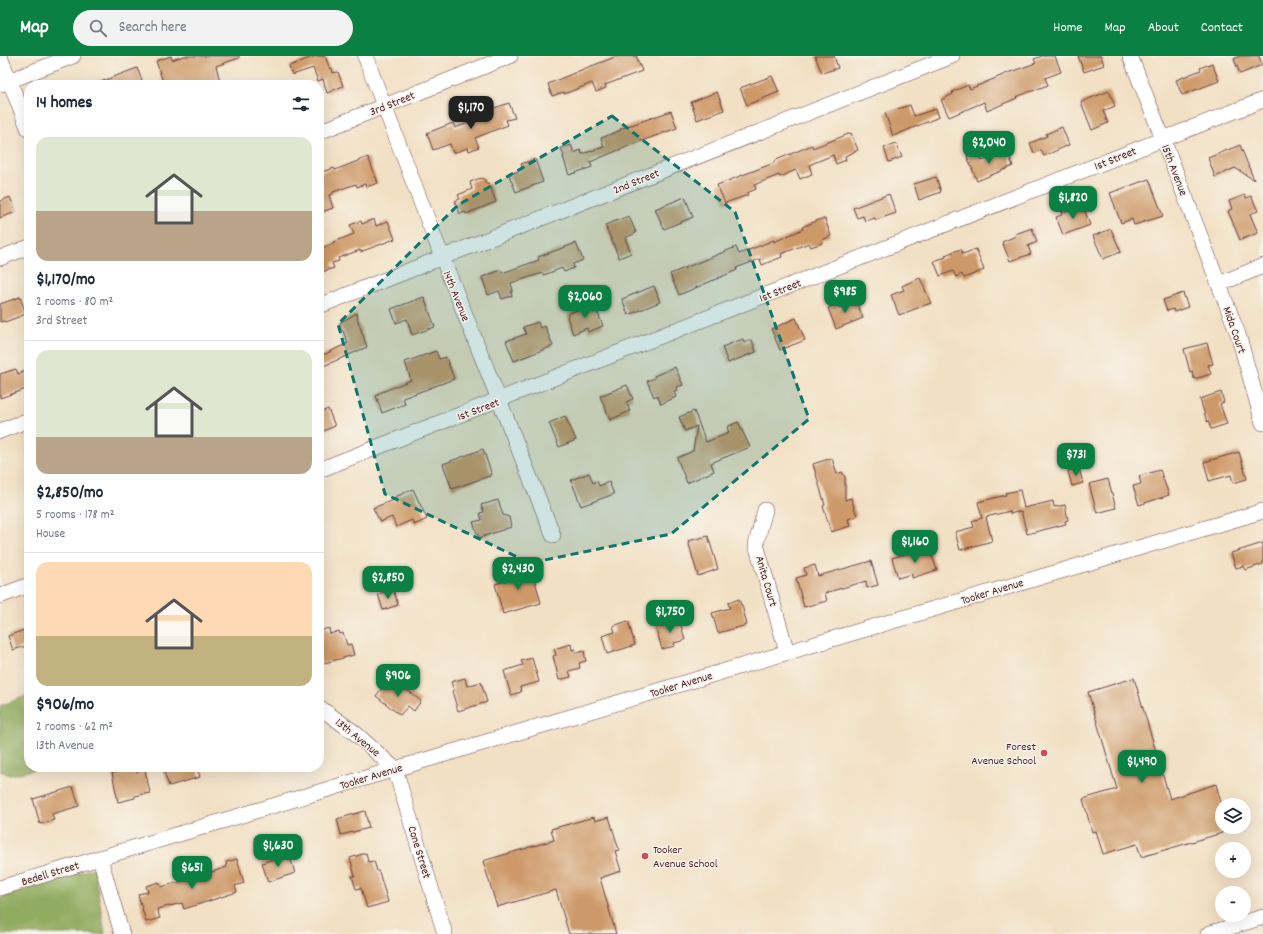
<!DOCTYPE html>
<html lang="en">
<head>
<meta charset="utf-8">
<style>
  body { margin:0; font-family:Dekko,sans-serif; background:#f2f2f3; color:#1f2937; height:100vh; display:flex; flex-direction:column; font-size:15px; white-space:nowrap }
  * { box-sizing:border-box; margin:0 }
  p { font-size:13px; color:#747a83 }
  .icon { flex:none; width:22px; height:22px; fill:none; stroke:currentColor; stroke-width:2; stroke-linecap:round; stroke-linejoin:round }
  .map { position:relative; flex:1; overflow:hidden }
  .details { position:absolute; left:24px; top:24px; width:300px; height:692px; display:flex; flex-direction:column; background:#fff; border-radius:16px; box-shadow:0 4px 16px #0002 }
  .details>* { flex:none }
  .buttons { position:absolute; left:1215px; top:742px; display:grid; gap:8px }
  .buttons a { display:grid; place-items:center; width:36px; height:36px; border-radius:50%; background:#fff; box-shadow:0 4px 16px #0002; font-size:20px }
  .price { position:absolute; translate:-50% -34px; padding:0 9px; border-radius:8px; background:#0b8043; color:#fff; font-size:13px; line-height:26px; filter:drop-shadow(0 1px 2px #0008) }
  .price::after { content:''; position:absolute; left:50%; top:24px; width:12px; height:9px; margin-left:-6px; background:inherit; clip-path:polygon(0 0,100% 0,50% 100%) }
  .price.selected { background:#222; color:#fff }
  ul { padding:0; list-style:none }
  li { display:grid; align-content:center; gap:8px; height:212px; padding:0 12px }
  li+li { border-top:1px solid #e0e1e3 }
  li span { display:grid; place-items:center; height:124px; border-radius:12px; color:#555 }
  li>.icon { margin-inline-start:auto }
  span .icon { width:72px; height:72px; fill:#fffc; stroke-width:1 }
  li b { font-size:17px }
  h2 { display:flex; justify-content:space-between; align-items:center; height:48px; padding:0 12px; font-size:17px }
  header { display:flex; align-items:center; gap:24px; box-sizing:border-box; height:56px; padding:0 20px; background:#0b8043; color:#fff }
  header strong { font-size:19px }
  nav { display:flex; gap:22px; margin-inline-start:auto; font-size:14px }
  .search { width:280px; height:36px; background:#f2f2f3; display:flex; align-items:center; gap:10px; box-sizing:border-box; padding:0 14px; border-radius:22px; color:#747a83; font-size:15px }
  .map>svg:first-child { display:block }
  .forest { fill:#90ac5e; stroke:#6d6644 }
  .building { fill:#cd9968 }
  .lines { fill:none; stroke-linecap:round; stroke-linejoin:round }
  .minor-casing { stroke:#633c42; stroke-width:16 }
  .minor { stroke:#fff; stroke-width:15 }
  .marked { fill:#0f766e; fill-opacity:0.2; stroke:#0f766e; stroke-width:3; stroke-dasharray:8 5; stroke-linejoin:round }
  .poi-dot { fill:#d1495b; stroke:#f7f3e8; stroke-width:1.5 }
  .labels { text-anchor:middle; stroke-width:3; stroke-linejoin:round; paint-order:stroke }
  .street-label { font-size:12px; fill:#4a1f2b; stroke:#f7f3e8 }
  .poi-label { font-size:12px; fill:#4a1f2b; stroke:#f7f3e8; text-anchor:end }
</style>
</head>
<body>
<header>
<strong>Map</strong>
<div class="search"><svg class="icon" aria-label="search" viewBox="0 0 24 24"><circle cx="10" cy="10" r="6"/><path d="M15 15l6 6"/></svg>Search here</div>
<nav><a>Home</a><a>Map</a><a>About</a><a>Contact</a></nav>
</header>
<div class="map">
<svg width="1263" height="878" viewBox="0 0 1263 878">
  <rect width="100%" height="100%" fill="#f7f3e8"/>
  <filter id="ink" filterUnits="userSpaceOnUse"><feTurbulence type="fractalNoise" baseFrequency=".025" numOctaves="2"/><feDisplacementMap in="SourceGraphic" scale="8" xChannelSelector="R" yChannelSelector="G"/><feConvolveMatrix kernelMatrix="1 2 1 2 8 2 1 2 1" color-interpolation-filters="sRGB"/></filter>
  <filter id="wash" filterUnits="userSpaceOnUse"><feTurbulence type="fractalNoise" baseFrequency=".012" numOctaves="4" result="noise"/><feDisplacementMap in="SourceGraphic" scale="16" xChannelSelector="R" yChannelSelector="G"/><feGaussianBlur stdDeviation="0.9" result="paint"/><feColorMatrix in="noise" values="0 0 0 0 0 0 0 0 0 0 0 0 0 0 0 0 0 1.4 0 .05"/><feComposite in="paint" operator="in"/></filter>
  <g filter="url(#wash)">
    <rect width="100%" height="100%" fill="#f2e0c4"/>
    <path class="forest" d="M29,639V711H46L10,719L0,715V650Z
      M94,812L105,878H0V842Z"/>
    <g id="blocks">
      <path class="building" d="M171,0L172,4L184,0H239V2L216,10L221,29H164L156,5Z
        M315,0H325L330,13L332,12L333,17L338,16L343,30L327,37L323,23L318,25L313,12L292,19L289,10Z
        M618,0H636L642,15L605,29L606,32L596,36L592,27L564,38V36L552,40L548,28L586,12Z
        M815,0H834L838,12L822,17Z
        M1042,0H1055L1061,16L1045,22L1048,29L1016,41L1017,42L987,55L984,46L949,61L941,44L953,38L952,36L968,29L970,33L1010,16L1036,7L1034,3Z
        M1078,0H1101L1104,9L1084,16Z
        M1240,0H1259L1262,9L1240,18L1234,3Z
        M1212,7L1219,25L1182,39L1176,24L1201,14L1200,12Z
        M137,12L144,29H95V28Z
        M772,20L779,36L747,49L740,32Z
        M1109,35L1115,50L1103,55L1108,67L1092,74L1081,46Z
        M717,36L724,54L697,64L691,46Z
        M509,47L515,62L506,64L508,69L475,82L479,91L469,95L468,92L453,97L450,88L433,94L427,77L453,67L455,72L485,61L483,56Z
        M910,49L914,60L936,53L939,61L893,80L885,57Z
        M671,55L677,72L636,87L590,106L592,111L569,119L563,101L564,100L561,92L571,89L574,97L581,94L582,98L604,91L601,82L621,74L620,73Z
        M1062,71L1069,89L1044,100L1041,94L1034,97L1030,87L1047,80L1046,78Z
        M851,77L858,94L845,100L846,104L836,108L833,99L809,109L812,118L800,123L796,114L780,121L779,119L754,129L756,133L747,137L748,139L725,147L717,129L774,107V105L812,89L813,92Z
        M896,87L902,101L889,106L884,92Z
        M1240,89L1254,124L1235,112L1215,121L1208,102Z
        M1007,95L1013,110L977,125L967,100L978,96L982,105Z
        M368,101L378,127L366,131L365,128L357,131L356,128L333,136V138L329,139L333,152L319,157V117L334,112L335,114Z
        M535,103L543,126L516,136L509,119L523,113L521,108Z
        M936,121L941,136L919,144L914,128Z
        M481,122L482,123L484,122L486,128L489,127L496,146L466,158L465,156L460,158L455,145L460,143L458,139L472,133L470,126Z
        M1149,123L1163,160L1134,169L1132,163L1121,167L1110,137Z
        M889,138L896,157L876,164L875,162L865,165L863,160L857,162L853,152Z
        M1245,139L1246,142L1251,140L1258,155L1250,158L1258,177L1240,184L1228,155L1232,153L1229,145Z
        M10,141L16,156L0,162V145Z
        M685,141L693,161L664,173L655,153Z
        M1083,150L1090,169L1063,179L1056,161L1062,159L1061,157L1077,151L1078,152Z
        M629,160L636,177L625,182L631,197L619,202L605,169Z
        M374,163L376,170L388,165L395,183L360,196V194L338,202L339,205L332,207L334,212L319,217V193L334,187L333,186L354,178L350,169L361,165L362,168Z
        M821,163H825L831,180L822,184V187L811,191L809,187L781,198L782,201L762,209L760,203L736,212L737,214L679,239L670,218L736,191L739,198L774,184V186L803,173L802,171Z
        M1032,172L1037,186L1028,190L1031,198L1010,205L1002,186L1016,180L1015,178Z
        M1111,173L1121,196L1103,203L1093,180Z
        M576,187L583,204L573,208L574,212L564,216L562,212L544,219L543,217L511,227L513,235L511,236L512,240L502,243L499,235L488,239L482,221L501,214L502,217L539,204L538,201Z
        M961,193L963,198L976,193L984,214L964,222L962,218L956,221L953,215L940,220L934,205L946,201L945,199Z
        M920,222L931,247L899,259L891,239L904,234L902,230Z
        M654,230L660,246L628,259L622,243Z
        M1183,237L1188,251L1174,256L1173,253L1167,255L1163,244Z
        M20,241L26,258L5,266L4,265L0,266V248Z
        M424,241L435,271L412,279L407,263L396,267L391,253Z
        M856,245L863,262L836,273L828,252L837,248L839,252Z
        M594,247L603,270L588,276L587,272L573,278L567,261L568,260V258Z
        M357,257L358,265L367,291L319,312V301L348,287L343,275L341,273L340,268L341,266Z
        M796,262L805,284L780,294L771,273Z
        M538,266L540,272L545,270L553,290L514,305L506,285L526,278L523,271Z
        M743,283L744,287L752,284L756,296L728,307L722,291Z
        M1207,287L1213,308L1208,309L1211,318L1194,323L1192,315L1190,316L1184,293Z
        M436,295L439,303L446,301L454,323L403,342L405,348L382,357L376,340L378,339L377,338L411,324L405,306Z
        M675,311L683,329L677,331L678,334L674,335L676,341L661,348L657,339L654,341L647,325L655,322L654,320Z
        M16,313L18,318L29,314V332L0,342V318Z
        M627,329L633,343L626,346L630,355L610,364L600,340Z
        M1221,336L1224,346L1220,348L1227,368L1211,373L1208,365L1207,366L1200,343Z
        M328,353L335,370L319,377V357Z
        M694,355L706,386L729,377L727,371L738,366L750,391L711,407L714,415L687,427L677,402L693,395L697,370L685,375L679,361Z
        M565,360L576,384L559,391L549,367Z
        M483,393L492,419L452,433L443,408Z
        M1239,396L1247,423L1233,427L1231,419L1209,425L1204,406Z
        M832,402L837,418L842,416L845,421V444L851,442L857,460L848,463L850,470L831,476L823,450L825,449L813,408Z
        M1079,412L1083,427L1072,430L1068,415Z
        M1160,414L1169,439L1139,449L1133,430L1141,428L1139,420Z
        M589,417L593,427L597,425L599,430L609,426L614,438L581,450L571,424Z
        M1108,423L1116,452L1097,457L1089,428Z
        M413,433L427,463L414,469L412,464L396,471L392,461L380,466L373,452L396,443L395,441Z
        M1020,434L1024,452L1053,445L1054,451L1065,449L1068,464L1065,465L1066,468L1027,478L1021,455L1010,458V455L986,461L992,485L960,494L955,476L974,471L972,465L982,462L978,446L1006,439L1005,437Z
        M498,444L503,459L509,461L511,471L479,482L473,466L482,464L480,457L484,456L481,449Z
        M708,480L718,513L698,520L688,485Z
        M1263,487V508L1245,514L1243,510L1236,512L1231,497Z
        M929,491L937,514L912,522V518L898,522L892,502Z
        M871,505L878,529L867,532L866,525L825,537L827,545L804,551L796,522L806,519L804,512L815,509L818,520Z
        M531,510L541,547L503,558L495,528L515,522L513,515Z
        M393,533L398,549L383,554L378,538Z
        M739,543L741,549H742L747,569L718,577L712,557L730,552L728,547Z
        M628,565L635,589L607,598L602,580L615,576L613,570Z
        M666,566L667,569L680,566L685,584L674,587L675,590L662,593L655,569Z
        M329,572L330,578L339,575L340,578L343,577L347,589L351,588L354,599L321,608L319,599V575Z
        M24,574L29,589L13,594L8,580Z
        M571,588L572,594L575,593L576,597L584,595L586,605L579,607L580,612L569,615L571,621L559,624L553,600L556,599L554,593Z
        M532,602L539,626L520,631L521,636L511,639L504,615L523,609L521,605Z
        M465,622L467,630L481,626L487,646L458,655L452,635L454,634L451,626Z
        M1134,622L1170,743L1216,728L1222,751V777L1141,801L1137,788L1103,798L1096,775L1092,776L1083,743L1117,733L1088,636Z
        M397,626L421,645L414,655L408,650L400,659L376,640L386,627L392,632Z
        M162,711H197L200,721L169,730Z
        M135,712L136,716L145,714L150,737L135,740V742L118,746L112,717Z
        M73,731L79,750L52,758L54,764L40,768L33,743Z
        M365,755L369,772L341,779L337,763Z
        M594,761L595,765L609,761L619,794L615,795L621,815L600,822L616,878H569L556,834L497,851L483,805L554,784L551,773Z
        M366,797L368,806L374,805L377,815L379,816L388,846L367,852L361,832L356,833L352,820H355L350,802Z
        M289,798L295,817L268,826L262,807Z
        M237,803L244,827L235,830L237,836L184,853L182,847L157,853L160,862L146,866L138,838L148,836L146,830L159,826L161,831L186,824L185,818L198,814L200,820L227,811L226,806Z"/>
    </g>
  </g>
  <g filter="url(#ink)">
    <use href="#blocks" fill-opacity="0" stroke="#633c42" stroke-width="1"/>
    <g class="lines">
      <defs>
        <path id="minor" d="M365,0L442,201L553,479
          M1130,0L1163,83L1238,278L1263,367
          M0,1L29,74
          M1,28L73,0
          M319,76L510,0
          M0,202L29,191
          M1219,228L1263,210
          M319,250L952,0
          M0,375L29,364
          M319,414L1263,44
          M765,454L756,488L787,596
          M0,540L29,529
          M319,651L355,677L395,713L445,878
          M100,802L122,878
          M0,832L395,713L1263,455
          M1208,878L1263,861"/>
      </defs>
      <use href="#minor" class="minor-casing"/>
      <use href="#minor" class="minor"/>
    </g>
  </g>
  <path class="marked" d="M612,60L735,156L809,363L671,478L530,507L385,438L338,268L458,149Z"/>
  <g class="poi-dot">
    <circle cx="1044" cy="697" r="4"/>
    <circle cx="645" cy="800" r="4"/>
  </g>
  <g class="labels">
    <g class="street-label">
      <text transform="translate(392 47) rotate(-22)" y="4">3rd Street</text>
      <text transform="translate(1115 102) rotate(-22)" y="4">1st Street</text>
      <text transform="translate(1175 114) rotate(69)" y="4">15th Avenue</text>
      <text transform="translate(636 125) rotate(-22)" y="4">2nd Street</text>
      <text transform="translate(780 234) rotate(-22)" y="4">1st Street</text>
      <text transform="translate(457 240) rotate(68)" y="4">14th Avenue</text>
      <text transform="translate(1235 274) rotate(71)" y="4">Mida Court</text>
      <text transform="translate(478 353) rotate(-21)" y="4">1st Street</text>
      <text transform="translate(767 525) rotate(74)" y="4">Anita Court</text>
      <text transform="translate(992 535) rotate(-17)" y="4">Tooker Avenue</text>
      <text transform="translate(681 628) rotate(-17)" y="4">Tooker Avenue</text>
      <text transform="translate(358 681) rotate(39)" y="4">13th Avenue</text>
      <text transform="translate(371 720) rotate(-17)" y="4">Tooker Avenue</text>
      <text transform="translate(420 796) rotate(73)" y="4">Cone Street</text>
      <text transform="translate(50 817) rotate(-17)" y="4">Bedell Street</text>
    </g>
    <g class="poi-label">
      <text x="1036" y="694">Forest<tspan x="1036" dy="14">Avenue School</tspan></text>
      <text x="653" y="797" text-anchor="start">Tooker<tspan x="653" dy="14">Avenue School</tspan></text>
    </g>
  </g>
</svg>
<div class="buttons">
<a><svg class="icon" aria-label="layers" viewBox="0 0 24 24"><path d="M12 4l9 5-9 5-9-5zM3 14l9 5 9-5"/></svg></a>
<a>+</a>
<a>−</a>
</div>
<b class="price selected" style="left:471px;top:74px">$1,170</b>
<b class="price" style="left:989px;top:109px">$2,040</b>
<b class="price" style="left:1073px;top:164px">$1,820</b>
<b class="price" style="left:845px;top:258px">$985</b>
<b class="price" style="left:585px;top:263px">$2,060</b>
<b class="price" style="left:1076px;top:421px">$731</b>
<b class="price" style="left:915px;top:508px">$1,160</b>
<b class="price" style="left:518px;top:535px">$2,430</b>
<b class="price" style="left:388px;top:544px">$2,850</b>
<b class="price" style="left:670px;top:578px">$1,750</b>
<b class="price" style="left:398px;top:642px">$906</b>
<b class="price" style="left:1142px;top:728px">$1,490</b>
<b class="price" style="left:278px;top:812px">$1,630</b>
<b class="price" style="left:192px;top:834px">$651</b>
<section class="details">
<h2>14 homes<svg class="icon" aria-label="filters" viewBox="0 0 24 24"><path d="M4 7h16M4 17h16"/><circle cx="9" cy="7" r="2"/><circle cx="15" cy="17" r="2"/></svg></h2>
<ul>
<li><span style="background:linear-gradient(#dfe7d0 60%,#b9a48a 0)"><svg class="icon" aria-label="home" viewBox="0 0 24 24"><path d="M3 11l9-7 9 7M6 9v11h12V9"/></svg></span><div><b>$1,170/mo</b><p>2 rooms · 80 m²</p><p>3rd Street</p></div></li>
<li><span style="background:linear-gradient(#dfe7d0 70%,#b9a48a 0)"><svg class="icon" aria-label="home" viewBox="0 0 24 24"><path d="M3 11l9-7 9 7M6 9v11h12V9"/></svg></span><div><b>$2,850/mo</b><p>5 rooms · 178 m²</p><p>House</p></div></li>
<li><span style="background:linear-gradient(#ffd9b3 60%,#c2b280 0)"><svg class="icon" aria-label="home" viewBox="0 0 24 24"><path d="M3 11l9-7 9 7M6 9v11h12V9"/></svg></span><div><b>$906/mo</b><p>2 rooms · 62 m²</p><p>13th Avenue</p></div></li>
</ul>
</section>
</div>
</body>
</html>
